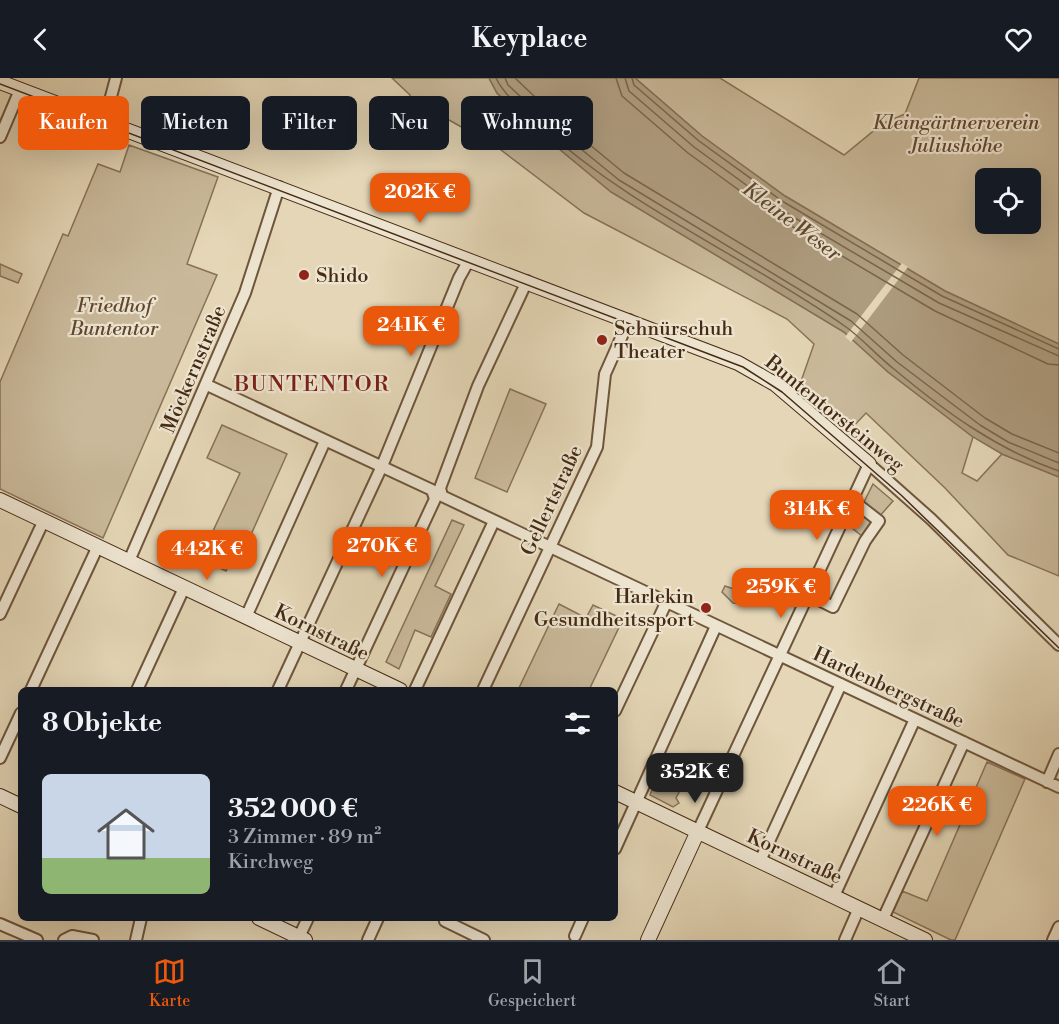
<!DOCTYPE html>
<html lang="de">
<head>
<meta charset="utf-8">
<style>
  body { margin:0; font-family:"Libre Bodoni",serif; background:#242831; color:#f1f3f6; height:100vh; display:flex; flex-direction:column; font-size:22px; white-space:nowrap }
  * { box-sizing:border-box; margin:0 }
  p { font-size:20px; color:#9ea1a6 }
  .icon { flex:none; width:33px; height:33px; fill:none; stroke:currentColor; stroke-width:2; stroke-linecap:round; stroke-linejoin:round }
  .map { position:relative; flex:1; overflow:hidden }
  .sheet { position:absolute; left:18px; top:609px; width:600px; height:234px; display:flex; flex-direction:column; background:#171b24; border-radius:9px; box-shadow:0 6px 24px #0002 }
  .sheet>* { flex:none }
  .top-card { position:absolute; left:18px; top:18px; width:600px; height:54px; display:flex; gap:12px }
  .tools { position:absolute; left:975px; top:90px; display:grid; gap:12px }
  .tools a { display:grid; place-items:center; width:66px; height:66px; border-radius:9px; background:#171b24; box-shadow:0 6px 24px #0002; font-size:30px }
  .price { position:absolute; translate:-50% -51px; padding:0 14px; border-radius:12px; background:#ea580c; color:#fff; font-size:20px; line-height:39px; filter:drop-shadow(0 2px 3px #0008) }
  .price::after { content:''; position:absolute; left:50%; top:36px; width:18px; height:14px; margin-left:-9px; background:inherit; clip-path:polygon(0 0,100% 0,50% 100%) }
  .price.active { background:#222; color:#fff }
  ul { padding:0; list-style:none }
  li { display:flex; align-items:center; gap:18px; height:150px; padding:0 24px }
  li span { display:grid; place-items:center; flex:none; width:168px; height:120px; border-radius:9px; color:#555 }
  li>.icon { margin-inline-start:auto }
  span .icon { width:72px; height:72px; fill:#fffc; stroke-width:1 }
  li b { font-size:26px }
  h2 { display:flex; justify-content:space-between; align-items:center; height:72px; padding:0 24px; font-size:26px }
  .tag { padding:0 21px; border-radius:9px; background:#171b24; box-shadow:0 6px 24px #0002; font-size:21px; line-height:54px }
  .tag.active { background:#ea580c; color:#fff }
  header { display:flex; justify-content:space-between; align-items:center; height:78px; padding:0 24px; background:#171b24; font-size:27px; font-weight:600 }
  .tab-bar { display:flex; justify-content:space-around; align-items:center; height:84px; border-top:2px solid #363941; background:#171b24; font-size:16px; color:#9ea1a6 }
  .tab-bar a { display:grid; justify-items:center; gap:3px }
  .tab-bar .active { color:#ea580c }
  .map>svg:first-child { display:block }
  .green { fill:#c9b99a; stroke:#887257; stroke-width:1.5; fill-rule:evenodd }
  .water { fill:#ae9c7f; stroke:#846f54; stroke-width:1.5 }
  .pier { fill:#e4d6b6 }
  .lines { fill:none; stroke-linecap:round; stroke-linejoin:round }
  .shore { stroke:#7a644a; stroke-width:1.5 }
  .street-casing { stroke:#6e563c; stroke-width:14 }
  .secondary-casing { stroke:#462b14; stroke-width:16 }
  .street { stroke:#ede4d0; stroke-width:10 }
  .secondary { stroke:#ede4d0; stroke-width:14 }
  .tram { stroke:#462b14; stroke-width:1.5 }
  .poi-dot { fill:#8f2418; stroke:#ede4d0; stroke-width:2 }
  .labels { text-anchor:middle; stroke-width:4.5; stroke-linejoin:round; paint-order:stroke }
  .park-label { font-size:20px; font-style:italic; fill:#60472f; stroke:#ede4d0 }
  .poi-label { font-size:20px; fill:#462b14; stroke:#ede4d0; text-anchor:start }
  .street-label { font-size:20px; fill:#462b14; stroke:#ede4d0 }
  .water-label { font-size:21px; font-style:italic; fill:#60472f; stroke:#ede4d0 }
  .quarter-label { font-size:22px; letter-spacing:1.5px; fill:#7a1f14; stroke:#ede4d0 }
</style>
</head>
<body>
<header><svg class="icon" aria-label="back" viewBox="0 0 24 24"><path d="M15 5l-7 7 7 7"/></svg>Keyplace<svg class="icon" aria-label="heart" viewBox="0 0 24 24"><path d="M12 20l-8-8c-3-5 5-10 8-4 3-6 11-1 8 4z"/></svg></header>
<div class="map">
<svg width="1059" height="862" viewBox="0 0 1059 862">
  <rect width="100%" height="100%" fill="#e4d6b6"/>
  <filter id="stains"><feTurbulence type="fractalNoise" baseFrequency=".00333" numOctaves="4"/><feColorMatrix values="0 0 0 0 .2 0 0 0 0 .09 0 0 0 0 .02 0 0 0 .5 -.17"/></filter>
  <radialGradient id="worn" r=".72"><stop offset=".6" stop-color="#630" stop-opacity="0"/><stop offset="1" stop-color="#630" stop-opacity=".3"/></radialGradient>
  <path class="green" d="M392,0H489L497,15L540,55L611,114L844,254L888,294L973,359L962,395L977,403L1002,376L1059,399V498L1008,477L945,410L866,335L848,354L798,312L814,266L787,241L584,135L497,69L449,42L408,24L410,17Z
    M635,0H720L844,77L882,46L905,36L919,0H1059V266L945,213L785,118L702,58ZM986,100H1030V146H986Z
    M129,67L218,99L187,186L217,197L103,460L0,411V304L63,156L68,158L98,86L120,94Z
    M0,186L22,196L18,205L0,198Z
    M510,311L546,326L507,414L475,400Z
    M222,347L287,376L237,488L230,485L226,493L200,481L240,395L207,380Z
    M873,406L893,423L879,439L863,426Z
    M860,433L874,443L863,459L852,450Z
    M452,442L464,447L435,508L451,516L431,559L415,552L399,591L386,584Z
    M725,508L743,514L747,521L745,526L733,525L722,514Z
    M559,526L586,540L593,527L623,541L589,612H518Z
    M987,684L1025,701L955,862H951L893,834L902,813L927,823Z
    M660,692L679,701L682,697L687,699L676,720L679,725L673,729L650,717Z"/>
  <path class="water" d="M489,0H635L702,58L785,118L945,213L1059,266V399L1002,376L973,359L888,294L844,254L611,114L540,55L497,15Z"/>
  <path class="pier" d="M902,185L908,189L851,264L845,259Z"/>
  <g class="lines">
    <path class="shore" d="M496,0C505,19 524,32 539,46C630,131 745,178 846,249C863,261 877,278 894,291C944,333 996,371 1059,393
      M505,0L508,7L549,45L619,102L851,243L897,284L980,347L1008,364L1059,385
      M515,0L555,38L624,95L857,236L903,277L985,340L1012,356L1059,375
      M616,0L622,18L688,75L773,137L935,233L1048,286L1059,287
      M625,0L629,13L694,69L778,130L939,225L1059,278
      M632,0L634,7L699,63L782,123L942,218L1059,271"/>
    <defs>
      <path id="street" d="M104,45L116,0
        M0,59L20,12
        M527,203L478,308L440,410L442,418L1059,709
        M207,307L432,412L435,421L346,612
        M129,483L245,215L279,109
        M807,516L833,529L865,463L879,443L852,422
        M0,536L44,442
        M246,539L325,363
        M31,612L98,468
        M137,612L184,510
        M278,612L382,388L459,200L469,182
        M415,612L494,443
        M483,612L597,369L605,296L629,242
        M615,633L667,523
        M0,680L21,635
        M1047,704L1059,676
        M698,753L869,386L931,441L1059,567
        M615,771L716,548
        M760,783L841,606
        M834,818L915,641
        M446,840L445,843L484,862
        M883,841L964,664
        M0,846L37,862
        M575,858L583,840
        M299,859L308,840
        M64,862L72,858L93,862
        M136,862L141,840
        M368,862L378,840
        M845,862L859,830
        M1053,862L1059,849"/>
      <path id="secondary" d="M0,4L738,285L775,306L869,386
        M0,422L400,612
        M615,714L925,862
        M0,718L21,728
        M259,840L305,862
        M648,862L698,753"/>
    </defs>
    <use href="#street" class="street-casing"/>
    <use href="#secondary" class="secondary-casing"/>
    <use href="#street" class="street"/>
    <use href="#secondary" class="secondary"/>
    <path class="tram" d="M0,6L743,289L782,314L901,417L1059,570"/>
  </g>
  <g class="poi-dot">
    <circle cx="304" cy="197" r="6"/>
    <circle cx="602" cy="262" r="6"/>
    <circle cx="706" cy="530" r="6"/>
  </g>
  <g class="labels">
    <g class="park-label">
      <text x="956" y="51">Kleingärtnerverein<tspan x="956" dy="23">Juliushöhe</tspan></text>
      <text x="114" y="234">Friedhof<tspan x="114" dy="23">Buntentor</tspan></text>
    </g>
    <g class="poi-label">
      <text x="316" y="204">Shido</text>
      <text x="614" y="257">Schnürschuh<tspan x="614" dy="23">Theater</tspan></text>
      <text x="694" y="525" text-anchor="end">Harlekin<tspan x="694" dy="23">Gesundheitssport</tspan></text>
    </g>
    <g class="street-label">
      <text transform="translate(193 291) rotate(-67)" y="7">Möckernstraße</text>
      <text transform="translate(835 335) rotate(39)" y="7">Buntentorsteinweg</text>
      <text transform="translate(551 422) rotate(-65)" y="7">Gellertstraße</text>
      <text transform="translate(322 554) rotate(26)" y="7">Kornstraße</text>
      <text transform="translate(889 609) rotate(25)" y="7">Hardenbergstraße</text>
      <text transform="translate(795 778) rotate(25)" y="7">Kornstraße</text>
    </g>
    <g class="water-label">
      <text transform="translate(792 143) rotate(37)" y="7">Kleine Weser</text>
    </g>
    <g class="quarter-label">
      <text x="312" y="313">BUNTENTOR</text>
    </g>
  </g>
  <rect width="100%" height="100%" filter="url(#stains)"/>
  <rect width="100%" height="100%" fill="url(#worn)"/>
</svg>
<div class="tools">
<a><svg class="icon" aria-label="locate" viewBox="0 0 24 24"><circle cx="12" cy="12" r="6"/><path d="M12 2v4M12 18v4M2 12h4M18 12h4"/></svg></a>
</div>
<b class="price" style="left:420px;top:146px">202K €</b>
<b class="price" style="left:411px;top:279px">241K €</b>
<b class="price" style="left:817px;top:463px">314K €</b>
<b class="price" style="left:382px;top:500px">270K €</b>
<b class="price" style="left:207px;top:503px">442K €</b>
<b class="price" style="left:781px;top:541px">259K €</b>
<b class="price active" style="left:695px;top:726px">352K €</b>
<b class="price" style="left:937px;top:759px">226K €</b>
<div class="top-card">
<a class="tag active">Kaufen</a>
<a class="tag">Mieten</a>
<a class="tag">Filter</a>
<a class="tag">Neu</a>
<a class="tag">Wohnung</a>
</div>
<section class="sheet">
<h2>8 Objekte<svg class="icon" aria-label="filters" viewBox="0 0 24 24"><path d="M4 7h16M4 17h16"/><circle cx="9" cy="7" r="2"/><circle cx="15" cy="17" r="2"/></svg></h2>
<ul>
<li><span style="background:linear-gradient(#c9d6e8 70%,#8fb573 0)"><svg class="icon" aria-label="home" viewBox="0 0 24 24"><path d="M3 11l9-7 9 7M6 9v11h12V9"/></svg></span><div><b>352 000 €</b><p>3 Zimmer · 89 m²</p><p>Kirchweg</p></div></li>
</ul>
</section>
</div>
<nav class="tab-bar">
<a class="active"><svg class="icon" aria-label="map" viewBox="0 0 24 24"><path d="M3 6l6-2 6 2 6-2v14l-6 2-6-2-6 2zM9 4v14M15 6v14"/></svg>Karte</a>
<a><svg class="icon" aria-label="saved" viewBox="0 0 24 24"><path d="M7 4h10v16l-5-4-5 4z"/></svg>Gespeichert</a>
<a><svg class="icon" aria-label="home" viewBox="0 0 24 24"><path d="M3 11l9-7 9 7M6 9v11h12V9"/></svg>Start</a>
</nav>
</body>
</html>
